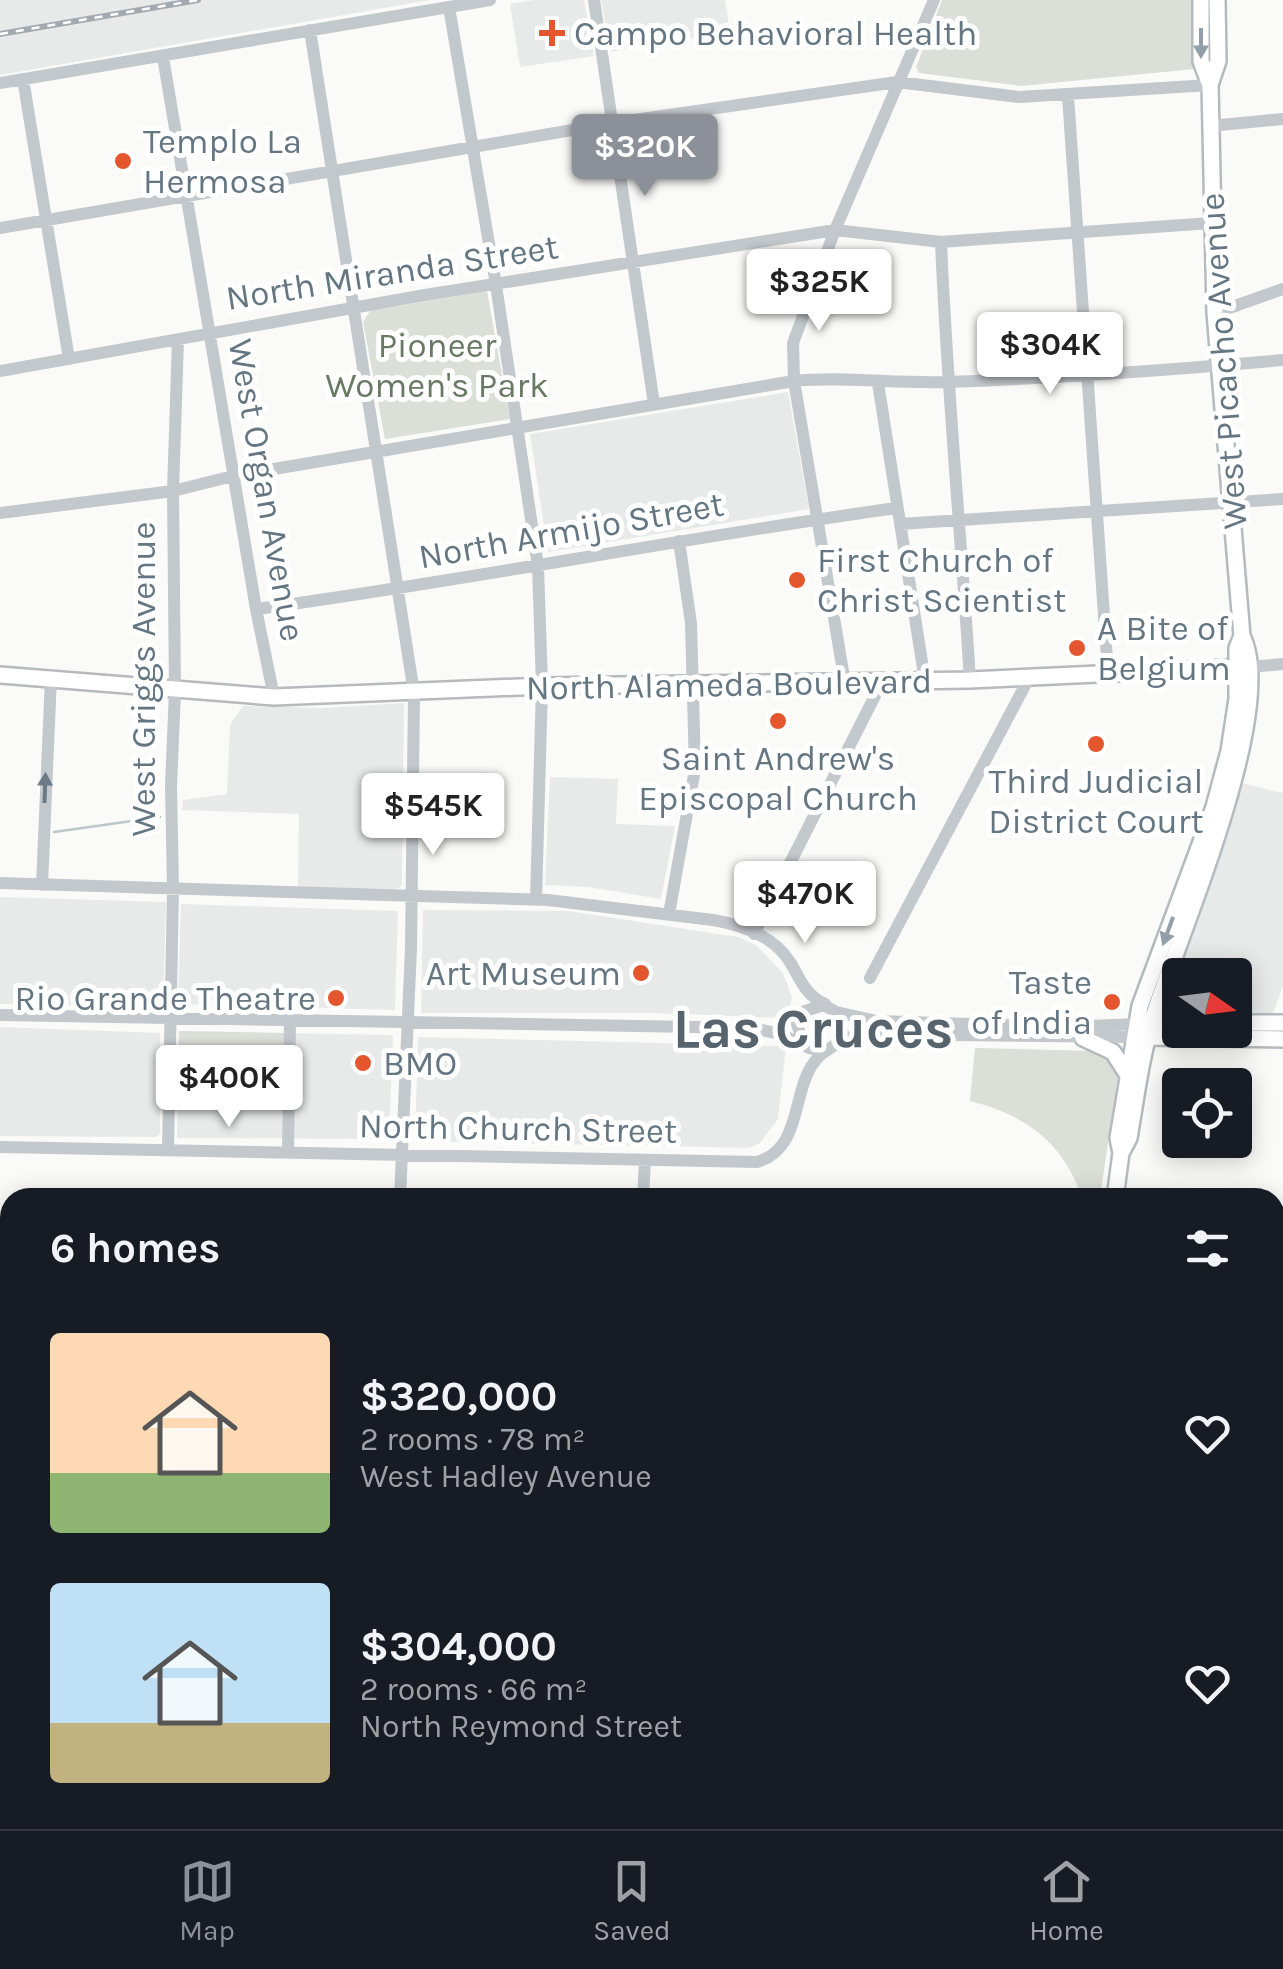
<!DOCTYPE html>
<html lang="en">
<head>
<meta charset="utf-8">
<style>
  body { margin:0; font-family:Karla,sans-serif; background:#20242c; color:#f1f3f6; height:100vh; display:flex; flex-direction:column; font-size:38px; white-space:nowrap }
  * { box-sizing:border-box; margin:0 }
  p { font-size:32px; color:#9ea1a6 }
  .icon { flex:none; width:55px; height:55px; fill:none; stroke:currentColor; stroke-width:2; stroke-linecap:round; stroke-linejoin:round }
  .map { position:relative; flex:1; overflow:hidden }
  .details { position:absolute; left:0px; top:1188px; width:1285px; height:642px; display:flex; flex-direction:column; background:#171b24; border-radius:30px 30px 0 0; box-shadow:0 5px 25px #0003 }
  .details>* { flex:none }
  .needle { width:65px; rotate:104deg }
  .fabs { position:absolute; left:1162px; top:958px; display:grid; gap:20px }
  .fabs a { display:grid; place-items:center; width:90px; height:90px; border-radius:10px; background:#171b24; box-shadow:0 5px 25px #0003; font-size:50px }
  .price { position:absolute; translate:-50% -85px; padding:0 22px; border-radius:10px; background:#fff; color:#222; font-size:32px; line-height:65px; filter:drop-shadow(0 2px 5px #0008) }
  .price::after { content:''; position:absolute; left:50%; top:60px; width:30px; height:22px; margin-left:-15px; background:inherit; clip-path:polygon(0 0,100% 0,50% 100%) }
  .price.on { background:#8c9099; color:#fff }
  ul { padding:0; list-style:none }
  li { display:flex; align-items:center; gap:30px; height:250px; padding:0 50px }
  li span { display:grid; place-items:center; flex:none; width:280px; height:200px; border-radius:10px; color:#555 }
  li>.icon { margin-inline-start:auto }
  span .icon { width:120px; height:120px; fill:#fffc; stroke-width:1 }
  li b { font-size:42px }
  h2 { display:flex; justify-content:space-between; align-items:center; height:120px; padding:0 50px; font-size:42px }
  .menu { display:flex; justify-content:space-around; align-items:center; height:140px; border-top:2px solid #363941; background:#171b24; font-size:28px; color:#9ea1a6 }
  .menu a { display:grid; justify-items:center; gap:5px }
  .menu .on { color:#8c9099 }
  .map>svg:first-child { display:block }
  .built { fill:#e8e9e9 }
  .green { fill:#dadfd7 }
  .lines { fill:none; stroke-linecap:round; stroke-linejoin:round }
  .stream { stroke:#bbc7cb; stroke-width:2.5 }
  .major-casing { stroke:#b5babe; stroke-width:20 }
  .minor { stroke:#c3c8cc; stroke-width:12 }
  .major { stroke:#fff; stroke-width:15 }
  .rail-casing { stroke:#a2aab0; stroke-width:6 }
  .rail { stroke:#fff; stroke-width:2.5; stroke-dasharray:8; stroke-linecap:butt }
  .oneway { fill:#939fa8 }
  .oneway2 { fill:#6a7a87 }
  .poi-dot { fill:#e4572e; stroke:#fff; stroke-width:4 }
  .labels { text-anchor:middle; stroke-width:10; stroke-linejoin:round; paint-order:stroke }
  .poi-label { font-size:35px; fill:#657683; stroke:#fff; text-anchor:start }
  .street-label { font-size:35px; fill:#657683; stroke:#fff }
  .park-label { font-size:35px; fill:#687a64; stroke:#fff }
  .town-label { font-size:55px; font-weight:bold; fill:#57646e; stroke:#fff }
</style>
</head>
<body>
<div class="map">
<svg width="1283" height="1829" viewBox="0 0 1283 1829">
  <rect width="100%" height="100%" fill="#fafaf8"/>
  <path class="built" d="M0,0H430L0,75Z
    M534,0H584L594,56L520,67L510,4Z
    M601,0H725L730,32L611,52Z
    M788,392L809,509L548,552L530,434Z
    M404,703L402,885L397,889L298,888L299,814L182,810L183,800L227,794L230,725L243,706L323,708Z
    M550,777L618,779L616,824L675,826L661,899L588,887L545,885Z
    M1241,783L1283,793V986L1273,1013H1235V975H1180V992L1174,979Z
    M0,897L166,902L163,1007L0,1004Z
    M181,904L398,911L395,1010L178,1004Z
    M423,910L568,911L738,937L756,945L783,973L792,997L789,1011L784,1018L652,1013H421Z
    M0,1027L160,1033V1133L157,1137L0,1136Z
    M179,1031L393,1035L389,1139L177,1138Z
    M418,1037L786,1046L778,1119L760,1143L749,1148L415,1141Z"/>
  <path class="green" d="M942,0H1193L1194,69L1021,86L919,73L916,67Z
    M487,291L510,419L385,439L363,322L370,311Z
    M179,1031L284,1033L282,1070L280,1073L178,1071Z
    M975,1048L1095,1051L1107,1058L1118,1075L1100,1197H1072L1080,1192C1061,1141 1023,1114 970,1101Z
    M242,1820H400L401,1829H241Z"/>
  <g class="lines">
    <path class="stream" d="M54,832L160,817"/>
    <defs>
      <path id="major" d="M1201,0V61L1210,85
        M0,675L274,697L542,686L970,680L1249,667
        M1170,975L1169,987L1180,1009
        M1235,1023H1283
        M1144,1024H1180
        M1142,1037L1283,1039
        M1083,1038L1113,1052L1129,1077
        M1121,1153L1118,1138L1140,1006L1214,807L1229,751L1237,699V648L1242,636
        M1115,1198L1121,1153L1129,1138C1136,1098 1141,1056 1153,1018C1178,937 1279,709 1242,636L1215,313L1210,85L1218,61L1217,0
        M1275,1636L1283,1654"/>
    </defs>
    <use href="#major" class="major-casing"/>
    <path class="minor" d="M594,0L654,404
      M449,7L496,285L538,566L542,686L536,900
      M310,30L414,693L411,948L400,1198
      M163,57L256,609L274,697
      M23,79L69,359
      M0,83L490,0
      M1068,96L1108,673
      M1210,126L1283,119
      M0,228L613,123L897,82L1019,97L1210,85
      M941,242C947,389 961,534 970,680
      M1215,313L1283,289
      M0,371L425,295L835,230L941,242L1211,223
      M878,383L925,681
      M0,513L173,491L233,476L794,381C845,376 895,384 947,382C1059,378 1171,370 1283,360
      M900,524L1283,499
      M256,609C470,580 682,538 896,508
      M1249,667L1283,664
      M845,683L794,381L793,343L835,230L934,0
      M0,883L548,900L713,920C742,925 774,936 790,962C801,980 805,995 825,1004
      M42,885L51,677
      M669,914L695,769L691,623L679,541
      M754,934L882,682
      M870,978L1029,678
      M836,1012L877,1021L1065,1027L1137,1024
      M0,1015L752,1028L781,1034L809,1048L826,1051L836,1044L842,1032L836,1012L824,1005L805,1011L797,1024L803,1043
      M840,1039L863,1034L1134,1037
      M170,1078L289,1081
      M0,1147L757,1162C809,1147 787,1076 826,1051
      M168,1150L173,889L171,786L175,691L173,491L178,340
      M288,1153L290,1020
      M643,1198L645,1160
      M0,1279H10
      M1275,1408L1283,1410
      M0,1409H10
      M0,1546L10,1545
      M1275,1579H1283
      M0,1680L10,1679
      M1275,1705H1283
      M56,1820V1829
      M165,1820V1829
      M409,1820V1829
      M543,1820L544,1829
      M618,1820L627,1829
      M879,1820V1829
      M953,1820V1829
      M1007,1820L1065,1822
      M1201,1820V1829
      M637,1829L650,1820
      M746,1829V1820"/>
    <use href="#major" class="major"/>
    <defs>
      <path id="rail" d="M0,34L198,0"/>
    </defs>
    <use href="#rail" class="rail-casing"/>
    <use href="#rail" class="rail"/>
  </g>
  <defs><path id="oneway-solid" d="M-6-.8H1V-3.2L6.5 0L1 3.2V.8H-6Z" transform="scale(2.5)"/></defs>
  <g class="oneway">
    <use href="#oneway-solid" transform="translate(1201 43) rotate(90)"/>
    <use href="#oneway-solid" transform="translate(1168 931) rotate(110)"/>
  </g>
  <use class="oneway2" href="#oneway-solid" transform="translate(45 788) rotate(-88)"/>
  <g class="poi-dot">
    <path d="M547 18h10v10h10v10h-10v10h-10v-10h-10v-10h10z"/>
    <circle cx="123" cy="161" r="10"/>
    <circle cx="797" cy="580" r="10"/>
    <circle cx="1077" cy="648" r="10"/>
    <circle cx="778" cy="721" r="10"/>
    <circle cx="1096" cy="744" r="10"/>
    <circle cx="641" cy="973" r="10"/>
    <circle cx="336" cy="998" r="10"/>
    <circle cx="1112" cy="1002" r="10"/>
    <circle cx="363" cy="1063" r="10"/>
  </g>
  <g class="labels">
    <g class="poi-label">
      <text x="574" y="45">Campo Behavioral Health</text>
      <text x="143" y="153">Templo La<tspan x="143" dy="40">Hermosa</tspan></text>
      <text x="817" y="572">First Church of<tspan x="817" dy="40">Christ Scientist</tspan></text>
      <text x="1097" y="640">A Bite of<tspan x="1097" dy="40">Belgium</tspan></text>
      <text x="778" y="770" text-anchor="middle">Saint Andrew's<tspan x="778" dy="40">Episcopal Church</tspan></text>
      <text x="1096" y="793" text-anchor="middle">Third Judicial<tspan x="1096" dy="40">District Court</tspan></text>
      <text x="621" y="985" text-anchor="end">Art Museum</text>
      <text x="1092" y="994" text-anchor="end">Taste<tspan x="1092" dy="40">of India</tspan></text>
      <text x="316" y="1010" text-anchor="end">Rio Grande Theatre</text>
      <text x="383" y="1075">BMO</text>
    </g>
    <g class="street-label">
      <text transform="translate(392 272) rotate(-9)" y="12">North Miranda Street</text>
      <text transform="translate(1223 361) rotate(-94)" y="12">West Picacho Avenue</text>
      <text transform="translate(267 490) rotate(80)" y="12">West Organ Avenue</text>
      <text transform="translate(571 530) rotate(-10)" y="12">North Armijo Street</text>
      <text transform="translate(143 679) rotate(-90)" y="12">West Griggs Avenue</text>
      <text transform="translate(729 684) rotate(-1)" y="12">North Alameda Boulevard</text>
      <text transform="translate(518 1128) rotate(1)" y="12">North Church Street</text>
    </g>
    <g class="park-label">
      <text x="437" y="357">Pioneer<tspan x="437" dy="40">Women's Park</tspan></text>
    </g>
    <g class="town-label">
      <text x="813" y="1047">Las Cruces</text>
    </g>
  </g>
</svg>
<div class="fabs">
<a><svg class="needle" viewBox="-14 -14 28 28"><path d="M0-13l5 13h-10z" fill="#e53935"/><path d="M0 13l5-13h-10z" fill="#9ea1a6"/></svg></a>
<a><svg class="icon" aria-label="locate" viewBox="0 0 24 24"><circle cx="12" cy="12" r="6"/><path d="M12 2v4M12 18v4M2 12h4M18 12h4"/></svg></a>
</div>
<b class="price on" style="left:645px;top:199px">$320K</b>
<b class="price" style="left:819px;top:334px">$325K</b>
<b class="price" style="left:1050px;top:397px">$304K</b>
<b class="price" style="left:433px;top:858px">$545K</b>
<b class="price" style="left:805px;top:946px">$470K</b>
<b class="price" style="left:229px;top:1130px">$400K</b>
<section class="details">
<h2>6 homes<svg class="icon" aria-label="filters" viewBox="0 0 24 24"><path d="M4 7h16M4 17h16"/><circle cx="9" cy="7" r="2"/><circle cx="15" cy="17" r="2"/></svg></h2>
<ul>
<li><span style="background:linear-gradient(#ffd9b3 70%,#8fb573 0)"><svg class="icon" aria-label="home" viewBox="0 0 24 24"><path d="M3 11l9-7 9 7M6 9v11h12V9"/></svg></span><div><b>$320,000</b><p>2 rooms · 78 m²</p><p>West Hadley Avenue</p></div><svg class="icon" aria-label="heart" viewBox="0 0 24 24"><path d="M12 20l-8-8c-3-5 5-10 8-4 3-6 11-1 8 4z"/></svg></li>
<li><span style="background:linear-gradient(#bfe0f5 70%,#c2b280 0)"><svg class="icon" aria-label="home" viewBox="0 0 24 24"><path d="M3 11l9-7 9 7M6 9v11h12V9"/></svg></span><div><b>$304,000</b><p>2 rooms · 66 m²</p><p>North Reymond Street</p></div><svg class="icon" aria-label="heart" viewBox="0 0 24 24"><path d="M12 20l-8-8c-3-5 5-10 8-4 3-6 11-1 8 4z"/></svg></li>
</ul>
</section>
</div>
<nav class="menu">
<a class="on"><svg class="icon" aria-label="map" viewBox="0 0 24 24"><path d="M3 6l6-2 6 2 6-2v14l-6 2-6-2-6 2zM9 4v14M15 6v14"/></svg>Map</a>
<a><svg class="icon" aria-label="saved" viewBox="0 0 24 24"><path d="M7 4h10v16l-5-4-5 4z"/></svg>Saved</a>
<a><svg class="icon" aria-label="home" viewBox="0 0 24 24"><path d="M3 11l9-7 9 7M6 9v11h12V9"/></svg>Home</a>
</nav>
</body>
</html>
